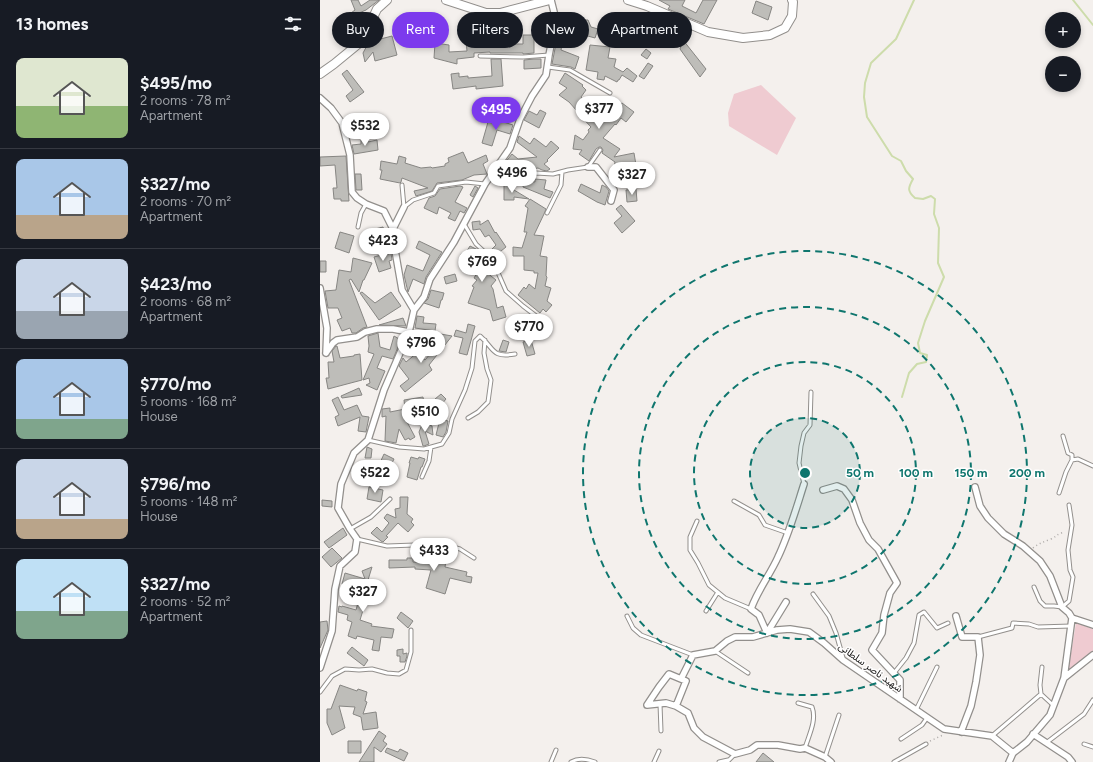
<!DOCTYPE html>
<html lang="en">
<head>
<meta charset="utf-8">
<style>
  body { margin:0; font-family:Figtree,"Noto Sans Arabic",sans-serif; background:#20242c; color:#f1f3f6; height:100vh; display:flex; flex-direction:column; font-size:15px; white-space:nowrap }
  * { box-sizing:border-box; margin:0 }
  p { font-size:13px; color:#9ea1a6 }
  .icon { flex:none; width:22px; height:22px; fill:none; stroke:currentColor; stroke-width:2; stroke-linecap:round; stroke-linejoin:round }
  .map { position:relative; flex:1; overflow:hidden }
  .details { display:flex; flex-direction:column; background:#171b24; width:320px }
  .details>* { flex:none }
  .hud { position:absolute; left:12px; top:12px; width:380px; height:36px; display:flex; gap:8px }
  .fabs { position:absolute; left:725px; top:12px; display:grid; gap:8px }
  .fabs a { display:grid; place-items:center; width:36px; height:36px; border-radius:50%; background:#171b24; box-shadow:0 2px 6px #0003; font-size:20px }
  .price { position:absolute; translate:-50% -34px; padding:0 9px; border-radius:14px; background:#fff; color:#222; font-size:13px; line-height:26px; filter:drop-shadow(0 1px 2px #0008) }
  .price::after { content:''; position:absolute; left:50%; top:24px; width:12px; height:9px; margin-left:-6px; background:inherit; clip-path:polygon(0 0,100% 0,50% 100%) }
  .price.current { background:#7c3aed; color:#fff }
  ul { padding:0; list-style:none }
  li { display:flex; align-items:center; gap:12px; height:100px; padding:0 16px }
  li+li { border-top:1px solid #363941 }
  li span { display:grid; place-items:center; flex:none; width:112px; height:80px; border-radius:8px; color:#555 }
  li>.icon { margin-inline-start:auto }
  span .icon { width:48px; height:48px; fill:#fffc; stroke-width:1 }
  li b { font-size:17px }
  h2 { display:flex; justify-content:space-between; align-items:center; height:48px; padding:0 16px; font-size:17px }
  .chip { padding:0 14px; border-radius:18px; background:#171b24; box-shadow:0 2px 6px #0003; font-size:14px; line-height:36px }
  .chip.current { background:#7c3aed; color:#fff }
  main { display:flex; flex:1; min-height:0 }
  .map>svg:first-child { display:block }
  .green { fill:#efcbd1 }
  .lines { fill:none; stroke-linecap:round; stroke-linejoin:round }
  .stream { stroke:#cddcab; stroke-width:2 }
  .building { fill:#bebdb9; stroke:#878683 }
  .lane-casing { stroke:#928f8c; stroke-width:5 }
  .street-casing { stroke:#928f8c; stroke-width:8 }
  .secondary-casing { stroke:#928f8c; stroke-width:10 }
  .path { stroke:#aca9a7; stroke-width:1.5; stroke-dasharray:1 3; stroke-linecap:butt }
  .lane { stroke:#fff; stroke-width:3 }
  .street { stroke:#fff; stroke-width:5.5 }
  .secondary { stroke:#fff; stroke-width:8 }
  .ring { fill:none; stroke:#0f766e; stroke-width:2; stroke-dasharray:7 5 }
  .labels { text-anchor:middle; stroke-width:3; stroke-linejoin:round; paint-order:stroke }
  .street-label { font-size:10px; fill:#0e0d0c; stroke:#fffefe }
  .centre { fill:#0f766e; stroke:#fffefe; stroke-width:2 }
  .ring-label { font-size:12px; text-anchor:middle; font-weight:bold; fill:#0f766e; stroke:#fffefe; stroke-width:3; stroke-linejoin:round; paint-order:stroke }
</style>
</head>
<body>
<main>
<section class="details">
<h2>13 homes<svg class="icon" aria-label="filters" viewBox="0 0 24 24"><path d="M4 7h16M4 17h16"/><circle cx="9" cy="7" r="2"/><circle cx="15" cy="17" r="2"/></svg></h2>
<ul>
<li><span style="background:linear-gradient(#dfe7d0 60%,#8fb573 0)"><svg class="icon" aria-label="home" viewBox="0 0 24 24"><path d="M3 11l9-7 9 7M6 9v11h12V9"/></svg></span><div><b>$495/mo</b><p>2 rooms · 78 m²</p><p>Apartment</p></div></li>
<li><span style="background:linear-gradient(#a9c7e8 70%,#b9a48a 0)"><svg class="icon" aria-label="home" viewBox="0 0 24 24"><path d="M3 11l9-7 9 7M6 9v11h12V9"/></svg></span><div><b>$327/mo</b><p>2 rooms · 70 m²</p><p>Apartment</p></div></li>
<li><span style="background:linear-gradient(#c9d6e8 65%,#9aa5b1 0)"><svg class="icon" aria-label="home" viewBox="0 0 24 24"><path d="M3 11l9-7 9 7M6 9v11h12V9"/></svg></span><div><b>$423/mo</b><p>2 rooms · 68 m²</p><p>Apartment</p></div></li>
<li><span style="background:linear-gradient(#a9c7e8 75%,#7fa58c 0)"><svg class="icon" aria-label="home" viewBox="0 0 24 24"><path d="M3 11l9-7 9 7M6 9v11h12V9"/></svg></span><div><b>$770/mo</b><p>5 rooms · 168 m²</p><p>House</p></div></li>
<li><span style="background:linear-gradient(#c9d6e8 75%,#b9a48a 0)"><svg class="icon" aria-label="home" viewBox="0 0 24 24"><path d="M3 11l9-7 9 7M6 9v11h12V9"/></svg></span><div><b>$796/mo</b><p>5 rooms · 148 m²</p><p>House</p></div></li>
<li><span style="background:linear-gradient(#bfe0f5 65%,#7fa58c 0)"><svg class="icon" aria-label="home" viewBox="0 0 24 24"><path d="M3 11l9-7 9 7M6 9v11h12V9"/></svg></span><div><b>$327/mo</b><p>2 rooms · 52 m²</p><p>Apartment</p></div></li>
</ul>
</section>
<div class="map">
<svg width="773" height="762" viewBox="0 0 773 762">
  <rect width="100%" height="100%" fill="#f4f0ed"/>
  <path class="green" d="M441,85L476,118L457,155L409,126L408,113L414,94Z
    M756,623L773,629V651L748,671Z"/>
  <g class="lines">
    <path class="stream" d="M753,0L773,25
      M582,397L589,373L597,364L606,362L607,355L600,353L598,343L605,321L624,277L618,263L619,228L614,214L615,199L611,196L603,199L595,198C587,191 588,188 593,179L586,171L581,161L572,156L547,117L544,97L545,83L551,63L576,39L594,0"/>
  </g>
  <path class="building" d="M31,0H38L41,6L50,0H59L46,10L32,16L31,13L35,10Z
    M339,0H365L362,6L376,13L383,0H397L384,24L348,9L350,6Z
    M436,1L452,7L448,20L432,13Z
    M260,20H268L271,27L278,29L275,38L257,33Z
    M246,22L241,50L259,57L255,69L251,67L232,64L240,23Z
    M153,34H167L168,46H180V44H203V35H214V53L203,54V53H170V52L154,53V57L137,59V64L114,58L115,43L129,45V52L147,51L146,41L154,40Z
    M72,36L77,55L55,61L53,52L45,62L43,53L49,42Z
    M363,40L386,69L380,77L360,49Z
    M270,45L290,47L288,58L296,59L294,67L303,72L307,68L317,76L313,82L302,75L299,80H298L297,82L285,76L284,80L277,79L278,72L266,70Z
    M326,49L331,53L327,59L321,55Z
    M171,59H181L183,86L156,89V86L133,89L131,74L139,73V77L148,76V78L172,76Z
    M214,59H221V68L204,69V60Z
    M328,63L333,66L324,79L319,76Z
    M27,70L44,92L30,102L26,96L33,90L22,74Z
    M245,73L263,85L262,86L266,90L261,97L271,109L272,108L275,111L288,120L297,106L302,103L314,112L306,122L301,118L296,125L295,124L283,138L300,149L294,157L314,153L316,165L312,166V168H310V170L307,186L294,184L292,180L295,162L282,153L283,150L281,147H279L276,149L269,161L259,154L262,150L253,149L255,135L263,140L269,132L268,130L271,127L257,112V111L249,102L239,95L247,88L239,83Z
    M220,110L226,113L219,128L204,120L209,111L217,115Z
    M177,120L193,125L190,134L177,130L172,146L162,143L168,122L176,124Z
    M199,136L210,144L214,138L226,147L231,141L239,148L227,160L228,161L224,164L230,169L227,171L222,170L218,168L192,172L182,171L180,169L192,154L198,159L217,157L197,142Z
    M48,138V142L57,140L58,150L34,154L32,145L41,144V140Z
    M143,152L148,163L166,155L168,161L163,164L167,174L154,175L142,180L117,183L112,191L96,196L94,191L108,188L82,178L81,182L80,183L60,179L62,170H60L61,161L77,164L79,156L86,158L85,163L101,168L111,167L112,168L125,166V164L129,162L128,158Z
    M26,156L29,201H21V199H14L13,188H17L15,165L0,166V157Z
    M35,174H41L42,190H36Z
    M215,179L226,180L224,189L233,192L230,198L203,187L204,181L215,182Z
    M184,184L209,199L194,197V200H184Z
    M261,184L280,193L282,185L286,187L289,191L285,205L277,202L258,191Z
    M140,186L143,187L135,202L147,208L144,213L140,211L135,221L128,218L131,213L119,207L117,214L104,208L109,198L115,196L120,189Z
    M155,186L158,188L153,197L150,195Z
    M316,189L317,201L307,202L306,190Z
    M210,199L226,209L224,214L214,235L224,236L220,256L227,257L226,276L227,277L225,286L231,288L227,301L232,305L226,312L223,309L220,313L198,295L204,287L206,289L209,284L215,289L218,273H214V271L204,270V256H193V247L202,248L207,232H204L208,208L205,206Z
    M301,205L315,221L302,233L294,223L302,216L296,209Z
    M168,220L175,233L176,232L186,247L176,255L172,249L176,245L169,235L165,237L160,229L153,230L152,222L160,221V225Z
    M63,227L67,240L56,243L51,230Z
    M20,232L34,236L29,253L15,248Z
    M99,241L122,252L106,277L104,284L93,279L88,292L84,275L87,265L103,271L110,255L96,248Z
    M150,246L160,251L170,261L171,264L166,272L176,280L171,286L173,289L177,308L183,306L186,317L173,321L170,310L148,303L154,287L152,286L157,280L154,278L160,268L143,270L141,254H145Z
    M71,253L72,260L69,261L71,268L59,272L54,257L65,254L66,255Z
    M33,258L52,263L44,280H43L39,292L31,279L29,280L47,327L43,328L36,333H32L30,328L22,331L17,320L22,318L18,308H8L5,291L16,290L19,270L31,272Z
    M0,261H6V272H0Z
    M135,274L137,281L126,284L124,277Z
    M111,290L124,293L122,300H121L119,308L104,303L108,299Z
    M42,292L55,303L71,292L81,306L59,320L40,293Z
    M97,316L104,317L103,323L116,324L115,331L95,328Z
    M83,318L86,326L59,325Z
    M148,324L155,326L147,355L139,353L143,338L134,336L136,330L146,333Z
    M58,333L60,347L70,350L74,336L81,340L73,359L62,356L57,368L65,371L57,390L46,385L50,383L49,378L43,380L54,354L48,352L49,346L48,336Z
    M115,333L132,336L109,365L112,370L85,392L80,386L89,379L79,366L83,358L86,362L98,352L105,360L116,347L115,346L120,340L114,338Z
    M183,340L189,342L186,352L179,351Z
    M211,340L215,354L207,356L203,342Z
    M16,346H17L20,358L34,356V355L40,354L42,380L8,389L6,378H9L8,362H14L12,351Z
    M39,388L42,395L22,398L21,396Z
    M121,394L126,399L121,405L115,399Z
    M18,397L24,410L37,405L42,416L49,417L46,432L38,431L40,417L18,426L15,417L19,415L12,400Z
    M103,397L105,410L108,407L110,416L86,420L95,437L90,440L89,438L85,440L79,429L76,443L65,441L66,416L62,417V409L70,408V412L85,409L84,400Z
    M120,419L128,421L126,432L123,437L116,435Z
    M103,422L112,426L113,435L105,431L109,444L104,446H103L99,432Z
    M47,447L52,449L51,458H45Z
    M64,454L74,459L69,469L59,465Z
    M91,457L98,459L99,457L105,459L102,467H101L97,480L87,477L90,463H89Z
    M49,487L63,490L61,502L47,499Z
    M80,497H88L87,514L93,519L91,522L94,525L88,532L78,523L66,536L68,537L63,542L61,541L51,533L57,527L62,532L69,523L64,518L67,514L76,518L75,509L80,508Z
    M2,500L12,501V507L2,506Z
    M23,528L27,535L9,548L4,542Z
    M12,548L22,558L11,567L2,557Z
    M120,553L127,554L125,567L147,572L146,576L152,577L151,583L130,578L125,594L106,588L111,570L95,569V567L69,568V560H87V558H93V562L105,563V557L115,558V557H120Z
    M52,567L44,593L48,594L40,620L52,624L51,626L74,629L72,638L61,637L59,651L52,650L54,640L37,636L36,639L28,636L32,622L27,620L28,615L18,612L19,606L22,607V606L36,610L39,599L35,597L38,589L22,584L25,573L45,579L42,571Z
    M81,612L93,621L88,628L77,618Z
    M7,621L8,630L0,648V622Z
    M32,647L48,660L44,666L27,653Z
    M83,649V654L87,653V656L85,662H80V656H77V650Z
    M20,685L37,691L38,689L47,692L45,701L47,702L43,714L56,712L58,728L43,730L41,717L33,714L35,707L19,706L25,728L12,735L7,723V709H11Z
    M59,731L66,736L63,741L67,744L61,752L54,747V762H39Z
    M28,741H41V753H28Z
    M67,748L78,752L80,749L88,753L84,761L65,752Z
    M443,753L454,762H436Z"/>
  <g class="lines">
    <defs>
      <path id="lane" d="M160,56L203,57L229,55
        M228,67L250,70L290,93
        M173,173L193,175L216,173L233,174L248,170L268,167L280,150
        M82,185L84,207
        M84,207L93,200L114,193L118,186L146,182L165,184
        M227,213L241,185L242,172
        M144,224L156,244L172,259L186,291L203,306L224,322
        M38,227L41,213L46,204
        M148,418L158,412L168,402L171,380L167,369L164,353L165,340
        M743,436L748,453L752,455V460
        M48,440L79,447L104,449L122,444L129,433L132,419L145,390L152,368L155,341L160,336C175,349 171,358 195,354
        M102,477L109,461L111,447
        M484,484L479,463L481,446L484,433L490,425L491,392
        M739,493L746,472L752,460L758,459L773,466
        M414,501L439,515L445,525L468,533
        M377,521L370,537V550L378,563L389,585L405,598L431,609
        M30,529L51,517L70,499
        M37,539L67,546L122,544L140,549L154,558
        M714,587L720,601L725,606H734L742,607L749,601L753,577L750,570L748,550L752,525L749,505
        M493,594L509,616L516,633L523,658
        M386,611L398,592
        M307,616L313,628L321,635L373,655
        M658,637L692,628L693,623L709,624L718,627L751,626
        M395,651L428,673
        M722,667L720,685L721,694L734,706
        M574,673L586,658L594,643L599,615L604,612L617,628L628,623
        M0,692L12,676L25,669L39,670L52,669L67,673L79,674L86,670L91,652V630
        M478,703L492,707C497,720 489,735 485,748
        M340,704L341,731
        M596,710L617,667
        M672,736L721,694
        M581,739L602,725L607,718
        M726,743L764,714L773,700
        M764,744L773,747
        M505,757L519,715
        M231,762L236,750
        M251,762C258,758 267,759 275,762
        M334,762L339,751
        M399,762L408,760
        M407,762L415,754
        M574,762L606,744"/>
      <path id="street" d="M0,98L11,108L22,123L30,155L32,192L37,198L46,204L64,211L73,229V233L75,250L82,290L94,310L89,332L64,390L48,440L34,453L21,484L18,508L30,529L37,539L35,552L20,566L15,589L12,631L0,668
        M268,167H276L294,190L291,201
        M73,229L84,207
        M0,288L7,328L6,353
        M94,310L104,297L110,279L134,242L165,184L190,148L200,119L212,96L226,75L229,55L236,20L231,0
        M6,353L13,343L17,340L37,337L45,332L57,329H73L89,332
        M655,487L660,506L668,518L684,534L703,546L720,561L730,576L742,607L749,613L752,618L744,678L730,715L707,742L693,753L689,762
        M503,490L517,486L524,489L532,500L540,523L549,540L558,549L577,583L570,593L564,615L562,633L552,650L580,680V699
        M466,602L447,633L439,615L431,609C437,591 450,575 458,557C469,534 476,509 484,484
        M636,616L642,637H658L660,655L656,682L651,706L641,732
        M752,618L773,625
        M744,678L773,655
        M356,706L346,703L327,705L339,687L349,674L361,679
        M713,734L748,757L752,762
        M511,762L505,757L485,748L480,749L458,745H437L430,750L415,754L383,737L374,728L368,713L356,706L366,681L361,679L373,655L395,651L407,641L415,637H433L457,630L470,629L489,632L504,643L523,660L624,729L672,736L693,753"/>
      <path id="secondary" d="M126,0L166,13H180L230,0
        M308,0L327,6L388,32L423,38L450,35L465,28L472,16L473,2L472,0
        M0,74L14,64L42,41L57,9L67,0"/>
    </defs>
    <use href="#lane" class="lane-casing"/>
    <use href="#street" class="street-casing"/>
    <use href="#secondary" class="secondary-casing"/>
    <path class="path" d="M713,548C719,543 724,542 731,539C738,536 736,534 745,532
      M610,741L623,735"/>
    <use href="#lane" class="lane"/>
    <use href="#street" class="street"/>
    <use href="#secondary" class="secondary"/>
  </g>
  <circle cx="485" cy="473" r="55" fill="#0f766e" fill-opacity=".12"/>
  <g class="ring">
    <circle cx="485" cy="473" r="55"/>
    <circle cx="485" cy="473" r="111"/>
    <circle cx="485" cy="473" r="166"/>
    <circle cx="485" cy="473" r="222"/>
  </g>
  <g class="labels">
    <g class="street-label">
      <text transform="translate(551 667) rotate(36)" y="4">شهید ناصر سلطانی</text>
    </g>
  </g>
  <circle cx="485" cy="473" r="6" class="centre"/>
  <g class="ring-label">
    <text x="540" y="477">50 m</text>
    <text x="596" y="477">100 m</text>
    <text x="651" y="477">150 m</text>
    <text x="707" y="477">200 m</text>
  </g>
</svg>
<div class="fabs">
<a>+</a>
<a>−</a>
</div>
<b class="price" style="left:279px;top:130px">$377</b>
<b class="price current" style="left:176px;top:131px">$495</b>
<b class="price" style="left:45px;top:147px">$532</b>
<b class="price" style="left:192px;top:194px">$496</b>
<b class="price" style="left:312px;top:196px">$327</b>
<b class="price" style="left:63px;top:262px">$423</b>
<b class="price" style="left:162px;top:283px">$769</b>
<b class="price" style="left:209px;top:348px">$770</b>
<b class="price" style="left:101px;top:364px">$796</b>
<b class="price" style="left:105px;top:433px">$510</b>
<b class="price" style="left:55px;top:494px">$522</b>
<b class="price" style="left:114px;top:572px">$433</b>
<b class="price" style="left:43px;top:613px">$327</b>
<div class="hud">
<a class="chip">Buy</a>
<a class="chip current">Rent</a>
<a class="chip">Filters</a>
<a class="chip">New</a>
<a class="chip">Apartment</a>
</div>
</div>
</main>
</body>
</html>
